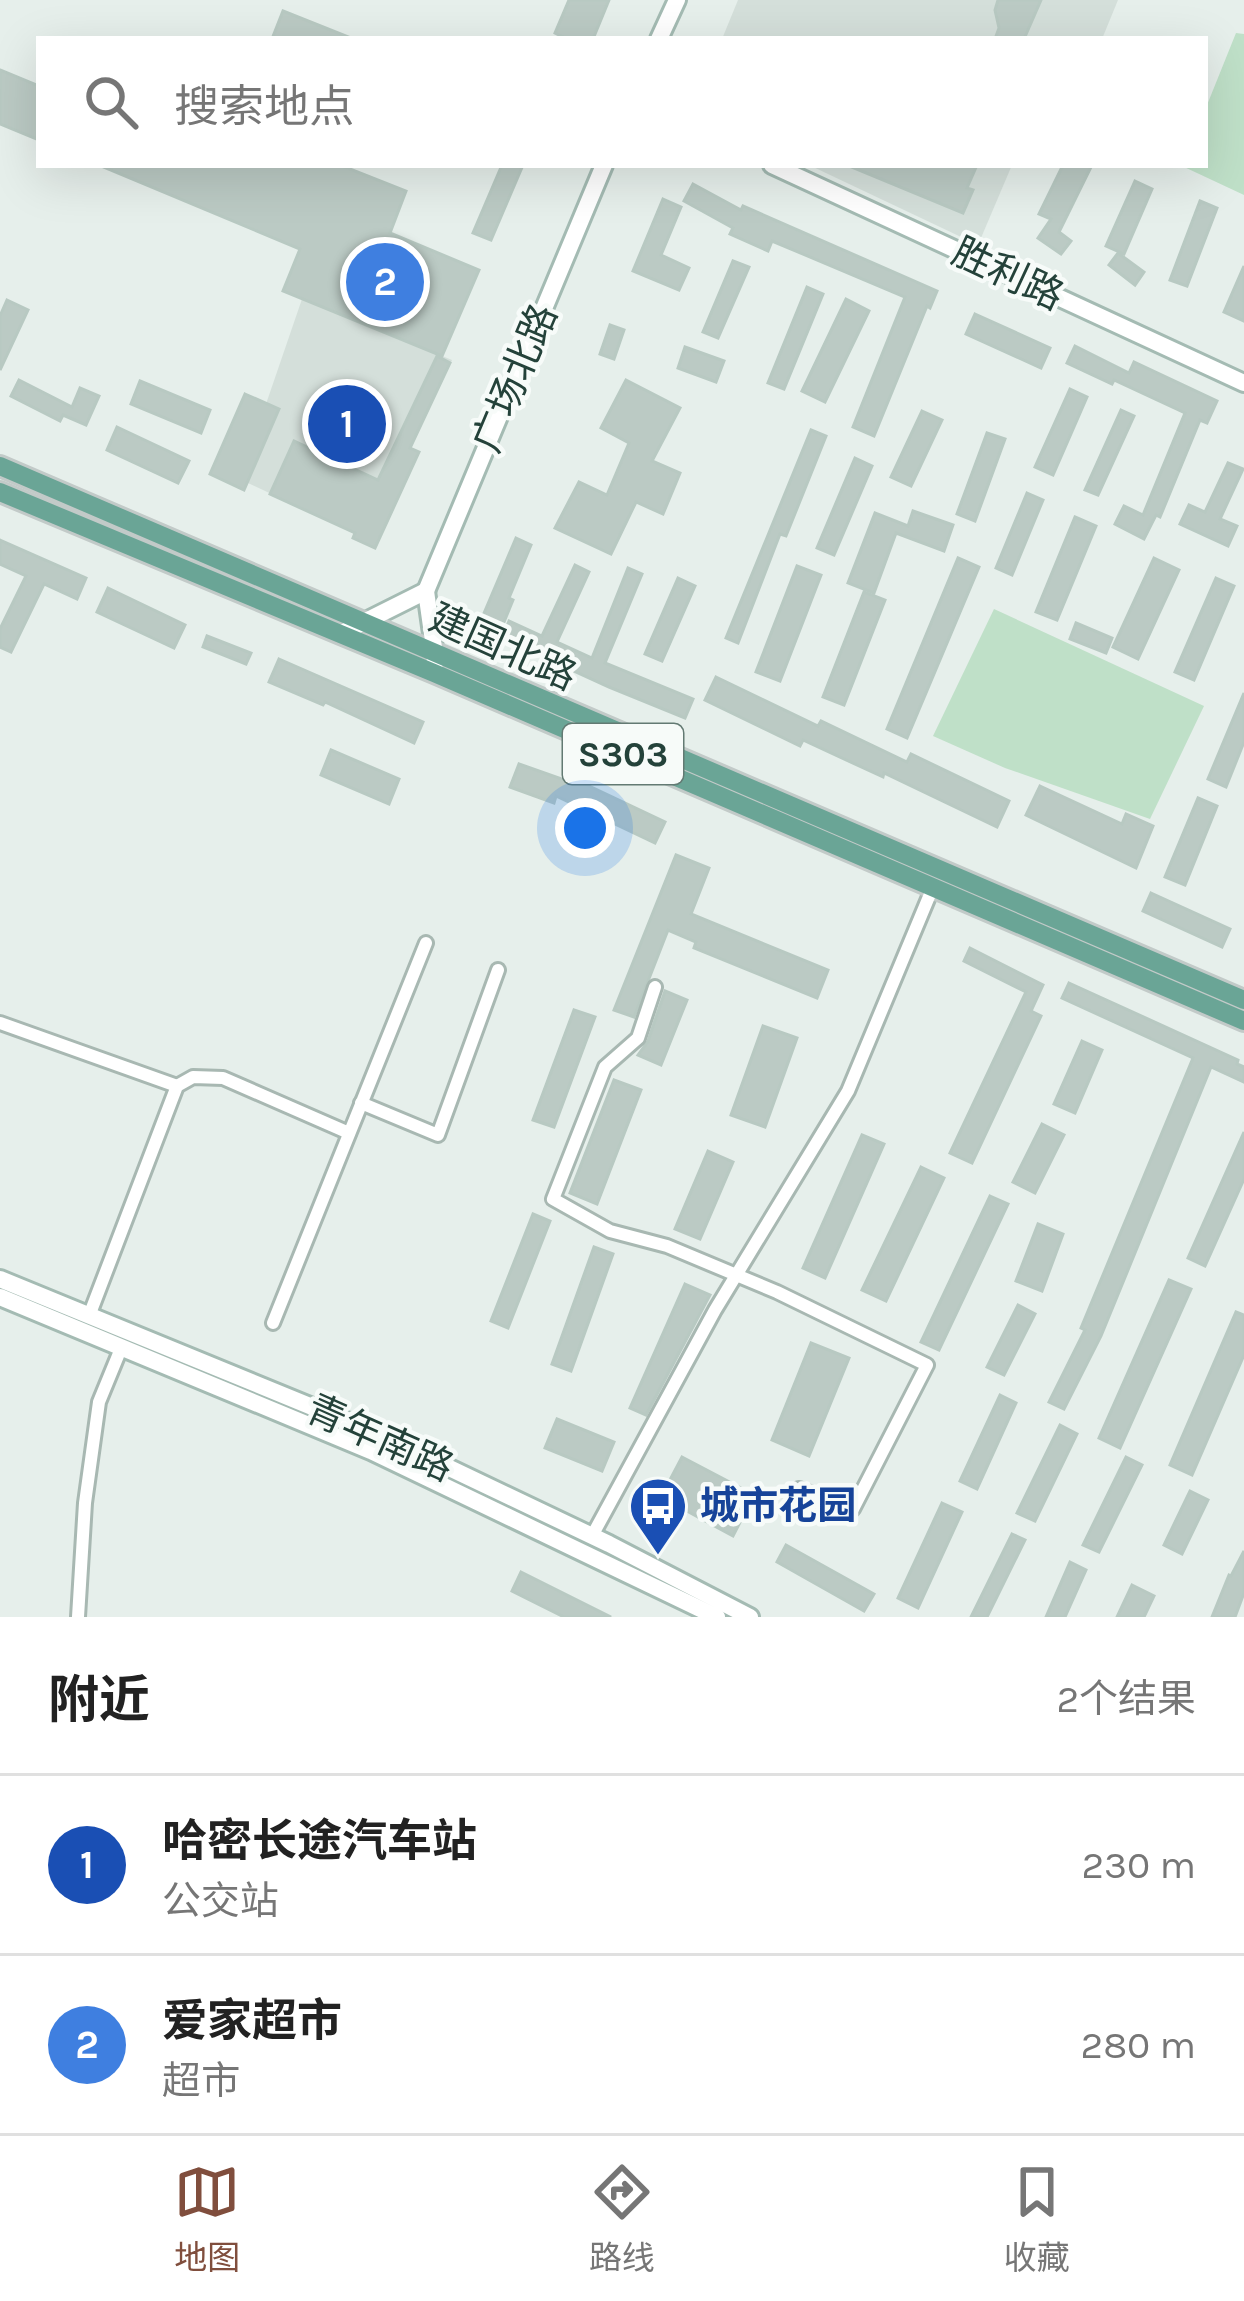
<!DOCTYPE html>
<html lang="zh">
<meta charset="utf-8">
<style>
body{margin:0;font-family:Karla,"Noto Sans SC",sans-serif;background:#f6f6f6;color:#222}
.you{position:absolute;left:585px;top:828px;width:42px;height:42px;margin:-30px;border:9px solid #fff;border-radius:50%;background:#1a73e8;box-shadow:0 0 0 18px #1a73e833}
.badge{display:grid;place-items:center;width:78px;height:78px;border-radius:50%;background:#804e3d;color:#fff;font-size:39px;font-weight:700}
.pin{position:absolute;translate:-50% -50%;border:6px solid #fff;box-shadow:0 3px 12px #0006}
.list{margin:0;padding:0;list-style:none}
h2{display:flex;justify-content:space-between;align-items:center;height:156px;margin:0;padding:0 48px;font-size:51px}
h2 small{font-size:39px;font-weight:400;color:#767676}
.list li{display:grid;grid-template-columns:78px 1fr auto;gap:36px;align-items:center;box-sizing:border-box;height:180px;padding:0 48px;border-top:3px solid #e0e0e0}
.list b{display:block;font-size:45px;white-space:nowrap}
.list p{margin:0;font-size:39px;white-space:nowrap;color:#767676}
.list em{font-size:39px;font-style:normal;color:#767676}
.icon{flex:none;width:66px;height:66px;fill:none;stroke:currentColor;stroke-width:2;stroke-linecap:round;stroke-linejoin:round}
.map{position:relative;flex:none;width:1244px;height:1617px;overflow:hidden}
.search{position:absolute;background:#fff;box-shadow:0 12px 48px #0002;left:36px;right:36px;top:36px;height:132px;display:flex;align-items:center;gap:30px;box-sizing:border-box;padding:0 42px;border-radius:0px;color:#767676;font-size:45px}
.sheet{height:516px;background:#fff}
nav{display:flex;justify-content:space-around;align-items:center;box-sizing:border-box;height:168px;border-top:3px solid #e0e0e0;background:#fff;font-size:33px;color:#767676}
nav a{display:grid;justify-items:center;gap:6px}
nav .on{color:#804e3d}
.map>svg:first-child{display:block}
</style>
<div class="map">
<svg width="1244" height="1617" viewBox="0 0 1244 1617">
<rect width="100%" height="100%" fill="#e6efeb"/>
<g fill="#d4dfda">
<polygon points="738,0 1118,0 1102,39 722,39"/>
<polygon points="809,165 1012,165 978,245"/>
<polygon points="302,299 452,360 411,447 419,452 375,548 353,538 354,533 248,483 279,410 266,404"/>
</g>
<g fill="#bfe0c8">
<polygon points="1236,33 1244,34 1244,195 1182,166 1205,165 1205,110"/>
<polygon points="994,609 1204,706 1150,819 1005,768 933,736"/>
</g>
<g fill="#bbcac4" stroke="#b8c9c2" stroke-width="3">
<polygon points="569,0 609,0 593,39 567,39 555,33"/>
<polygon points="998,0 1041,0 1024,39 995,39 999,28 995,10"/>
<polygon points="283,11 351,38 351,39 272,39"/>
<polygon points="0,70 39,86 39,140 0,124"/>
<polygon points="99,165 340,165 406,191 390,233 479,270 442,356 283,291 300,249"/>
<polygon points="502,165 523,165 491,240 473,233"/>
<polygon points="847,165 977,165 967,188 973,190 963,213"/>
<polygon points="1063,165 1092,165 1059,232 1071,241 1061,254 1038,238 1051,219 1039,214"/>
<polygon points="1135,181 1152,189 1124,254 1106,246"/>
<polygon points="693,184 741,210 743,206 937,291 930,308 927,306 874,436 853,427 905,297 772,241 768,251 730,234 733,228 684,201"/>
<polygon points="663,199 681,207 661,255 689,268 679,290 633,271"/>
<polygon points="1200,201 1217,208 1187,286 1170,280"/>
<polygon points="1118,253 1144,272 1135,285 1109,265"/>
<polygon points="733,261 749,267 718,338 703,332"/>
<polygon points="1244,266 1244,321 1224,312"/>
<polygon points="807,287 823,294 784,389 768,383"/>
<polygon points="846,299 869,311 825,402 802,391"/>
<polygon points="7,300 28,310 0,370 0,316"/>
<polygon points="975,314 1050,348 1041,368 966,334"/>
<polygon points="610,325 624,330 614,359 600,354"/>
<polygon points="1075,346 1129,373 1134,362 1217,401 1207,423 1200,420 1160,517 1156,515 1144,539 1115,524 1124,506 1143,515 1185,413 1114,380 1112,384 1067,363"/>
<polygon points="685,347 724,361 716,382 678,368"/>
<polygon points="437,356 450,363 410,448 419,452 375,548 353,538 355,533 270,494 294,441 378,480"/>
<polygon points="19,380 72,407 80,388 99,396 86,425 63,415 60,421 11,396"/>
<polygon points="626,380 680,408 652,461 680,473 663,514 636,502 611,554 555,528 579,482 607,495 629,443 601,428"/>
<polygon points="140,381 210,410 201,433 131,404"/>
<polygon points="1070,389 1087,397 1053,475 1035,467"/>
<polygon points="245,394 279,409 244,490 210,474"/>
<polygon points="1121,410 1134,416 1098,495 1085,490"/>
<polygon points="922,411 942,420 911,486 891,477"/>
<polygon points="117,427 189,461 178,483 107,450"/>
<polygon points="811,430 826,436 786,536 780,534 738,643 726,638"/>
<polygon points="987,433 1005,439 975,521 957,514"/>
<polygon points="855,458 872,466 834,555 817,548"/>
<polygon points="1228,463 1243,469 1220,519 1237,526 1228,546 1180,524 1189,505 1205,512"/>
<polygon points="1027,493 1043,500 1012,575 996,568"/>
<polygon points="913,511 953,525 944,551 896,533 874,593 848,583 875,513 908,526"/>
<polygon points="1075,517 1096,526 1057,620 1036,612"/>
<polygon points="516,538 531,545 509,598 513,600 502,627 482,618"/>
<polygon points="0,540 86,578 77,599 44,584 11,652 0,647 0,629 26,576 0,564"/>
<polygon points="958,558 979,567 907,738 887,729"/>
<polygon points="1154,558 1179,570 1138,659 1113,647"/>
<polygon points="575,565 589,572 557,642 592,658 628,568 642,574 605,663 693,699 685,718 609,687 502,638 509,621 542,636"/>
<polygon points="797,566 821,575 780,681 756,672"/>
<polygon points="678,578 695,586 662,661 645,654"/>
<polygon points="1216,578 1234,586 1194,680 1175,672"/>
<polygon points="108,588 185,625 174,648 97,612"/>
<polygon points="864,592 885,600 844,705 823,697"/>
<polygon points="1076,623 1112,638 1106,653 1070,639"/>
<polygon points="207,636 251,653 246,664 203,647"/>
<polygon points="279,659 423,722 414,743 325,702 323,705 269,682"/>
<polygon points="716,677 818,726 821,721 907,762 911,754 1009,801 997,827 884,773 883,777 803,740 800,746 705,700"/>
<polygon points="1244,693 1244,742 1226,787 1208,779"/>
<polygon points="331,750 399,779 389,804 321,775"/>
<polygon points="519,764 570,782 572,778 665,822 655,843 556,796 554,803 510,787"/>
<polygon points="1040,786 1122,824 1126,814 1153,826 1136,868 1026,815"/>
<polygon points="1198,798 1217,806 1185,885 1165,877"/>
<polygon points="676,855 709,868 691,914 828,970 817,998 694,948 696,942 668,930 634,1017 614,1010"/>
<polygon points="1151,893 1230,929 1222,947 1143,911"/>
<polygon points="970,948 1043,985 1031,1011 1041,1016 972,1163 950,1153 1026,992 964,961"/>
<polygon points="1069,983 1238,1060 1237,1064 1244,1067 1244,1082 1211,1067 1101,1336 1064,1409 1049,1402 1085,1330 1081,1328 1193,1058 1062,998"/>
<polygon points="665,991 687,1000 661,1065 638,1055 648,1041"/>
<polygon points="574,1010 595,1017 554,1127 533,1120"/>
<polygon points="763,1026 797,1038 765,1127 731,1115"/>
<polygon points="1082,1041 1102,1050 1075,1113 1054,1104"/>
<polygon points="614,1080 641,1090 597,1204 570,1193"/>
<polygon points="1042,1124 1064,1135 1035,1193 1013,1182"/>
<polygon points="1244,1132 1244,1179 1205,1266 1188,1258"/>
<polygon points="862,1135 884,1144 825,1278 803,1268"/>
<polygon points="708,1151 733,1162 700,1239 675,1229"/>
<polygon points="921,1167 944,1178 886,1301 862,1290"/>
<polygon points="990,1196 1008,1204 939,1350 921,1342"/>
<polygon points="533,1214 550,1221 508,1328 491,1321"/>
<polygon points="1038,1224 1063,1234 1042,1291 1016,1281"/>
<polygon points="594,1247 613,1254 571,1371 552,1364"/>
<polygon points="1169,1280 1191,1289 1120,1448 1099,1438"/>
<polygon points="685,1284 710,1295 646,1415 630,1408"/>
<polygon points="1018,1305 1035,1314 1004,1375 987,1367"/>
<polygon points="1236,1312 1244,1315 1244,1355 1192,1475 1170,1465"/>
<polygon points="811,1343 849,1358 809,1456 772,1440"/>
<polygon points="1000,1395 1016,1403 977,1489 960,1481"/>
<polygon points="557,1419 614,1442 602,1471 545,1448"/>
<polygon points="1060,1425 1077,1434 1035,1521 1017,1513"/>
<polygon points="682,1457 754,1495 733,1536 661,1497"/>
<polygon points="1126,1457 1142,1465 1099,1552 1083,1545"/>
<polygon points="1190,1491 1208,1500 1182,1554 1164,1545"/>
<polygon points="942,1503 962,1512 918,1608 898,1598"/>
<polygon points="1012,1534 1025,1540 987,1617 971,1617"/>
<polygon points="786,1545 874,1594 864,1611 777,1562"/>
<polygon points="1244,1551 1244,1593 1235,1617 1212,1617 1229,1575 1231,1576"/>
<polygon points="1070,1562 1086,1570 1065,1617 1046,1617"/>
<polygon points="521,1572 611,1617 564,1617 512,1591"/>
<polygon points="1132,1585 1154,1596 1144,1617 1117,1617"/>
</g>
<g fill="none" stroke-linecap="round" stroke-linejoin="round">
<g stroke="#a8b8b2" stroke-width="18">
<g id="street">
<polyline points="655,987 638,1038 605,1067 553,1199 610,1231 667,1246 777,1292 927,1365 853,1509 799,1489"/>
<polyline points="0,1023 177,1086"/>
<polyline points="361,1103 438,1135 498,970"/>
<polyline points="89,1316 177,1086 193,1077 223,1078 349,1133"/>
<polyline points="273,1323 426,943"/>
<polyline points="592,1536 715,1310 848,1091 933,887"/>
<polyline points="78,1617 85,1503 99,1402 122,1346"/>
</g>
</g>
<g stroke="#a4bbb3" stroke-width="22">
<g id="secondary">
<polyline points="659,39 677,0"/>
<polyline points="772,165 1244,383"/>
<polyline points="426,591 604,165"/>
<polyline points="426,591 435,655 434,673"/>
<polyline points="340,634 426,591"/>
<polyline points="0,1279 378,1434 609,1544 750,1617"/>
<polyline points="0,1297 371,1451 717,1617"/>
</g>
</g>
<g stroke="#c2cac8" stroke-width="24">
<g id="primary">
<polyline points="0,466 1244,1000"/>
<polyline points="0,492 434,673 1244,1021"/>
</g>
</g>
<use href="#street" stroke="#fff" stroke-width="12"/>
<use href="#secondary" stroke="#fff" stroke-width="16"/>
<use href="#primary" stroke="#6aa596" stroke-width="18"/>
</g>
<defs>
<g id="bus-pin" transform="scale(3)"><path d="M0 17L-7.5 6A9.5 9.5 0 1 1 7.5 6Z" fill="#1a4fb4" stroke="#f7fbf9"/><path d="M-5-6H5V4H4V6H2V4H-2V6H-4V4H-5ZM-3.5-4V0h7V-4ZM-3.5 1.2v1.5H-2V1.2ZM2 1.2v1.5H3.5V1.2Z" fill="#fff"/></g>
</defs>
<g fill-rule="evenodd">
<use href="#bus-pin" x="658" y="1506"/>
</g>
<g text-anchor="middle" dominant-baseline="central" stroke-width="9" stroke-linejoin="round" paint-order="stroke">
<rect fill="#f7fbf9" stroke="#637a73" stroke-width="3" x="563" y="724" width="120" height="60" rx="9"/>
<g font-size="36" font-weight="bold" fill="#24423a">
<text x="623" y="754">S303</text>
</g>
<g font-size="39" fill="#24423a" stroke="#f7fbf9">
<text transform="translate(1008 274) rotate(25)">胜利路</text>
<text transform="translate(515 378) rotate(-67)">广场北路</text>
<text transform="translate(503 647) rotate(24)">建国北路</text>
<text transform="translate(380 1438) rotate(24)">青年南路</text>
</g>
<g font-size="39" font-weight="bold" fill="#164399" stroke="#f7fbf9" text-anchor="start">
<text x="700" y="1506">城市花园</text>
</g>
</g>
</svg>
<div class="you"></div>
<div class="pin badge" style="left:347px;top:424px;background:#1a4fb4">1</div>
<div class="pin badge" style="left:385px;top:282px;background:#3f7fe0">2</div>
<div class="search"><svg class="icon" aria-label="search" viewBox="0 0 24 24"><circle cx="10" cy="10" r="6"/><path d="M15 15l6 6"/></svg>搜索地点</div>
</div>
<section class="sheet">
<h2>附近<small>2个结果</small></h2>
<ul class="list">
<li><span class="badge" style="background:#1a4fb4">1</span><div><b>哈密长途汽车站</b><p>公交站</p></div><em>230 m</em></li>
<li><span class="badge" style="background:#3f7fe0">2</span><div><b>爱家超市</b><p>超市</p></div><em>280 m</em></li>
</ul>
</section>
<nav>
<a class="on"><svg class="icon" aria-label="map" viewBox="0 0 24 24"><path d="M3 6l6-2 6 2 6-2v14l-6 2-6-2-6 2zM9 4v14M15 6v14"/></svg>地图</a>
<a><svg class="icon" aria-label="directions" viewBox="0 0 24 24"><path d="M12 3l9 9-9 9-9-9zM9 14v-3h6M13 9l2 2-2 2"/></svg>路线</a>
<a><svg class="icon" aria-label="saved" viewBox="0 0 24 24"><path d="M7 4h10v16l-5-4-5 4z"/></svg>收藏</a>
</nav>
